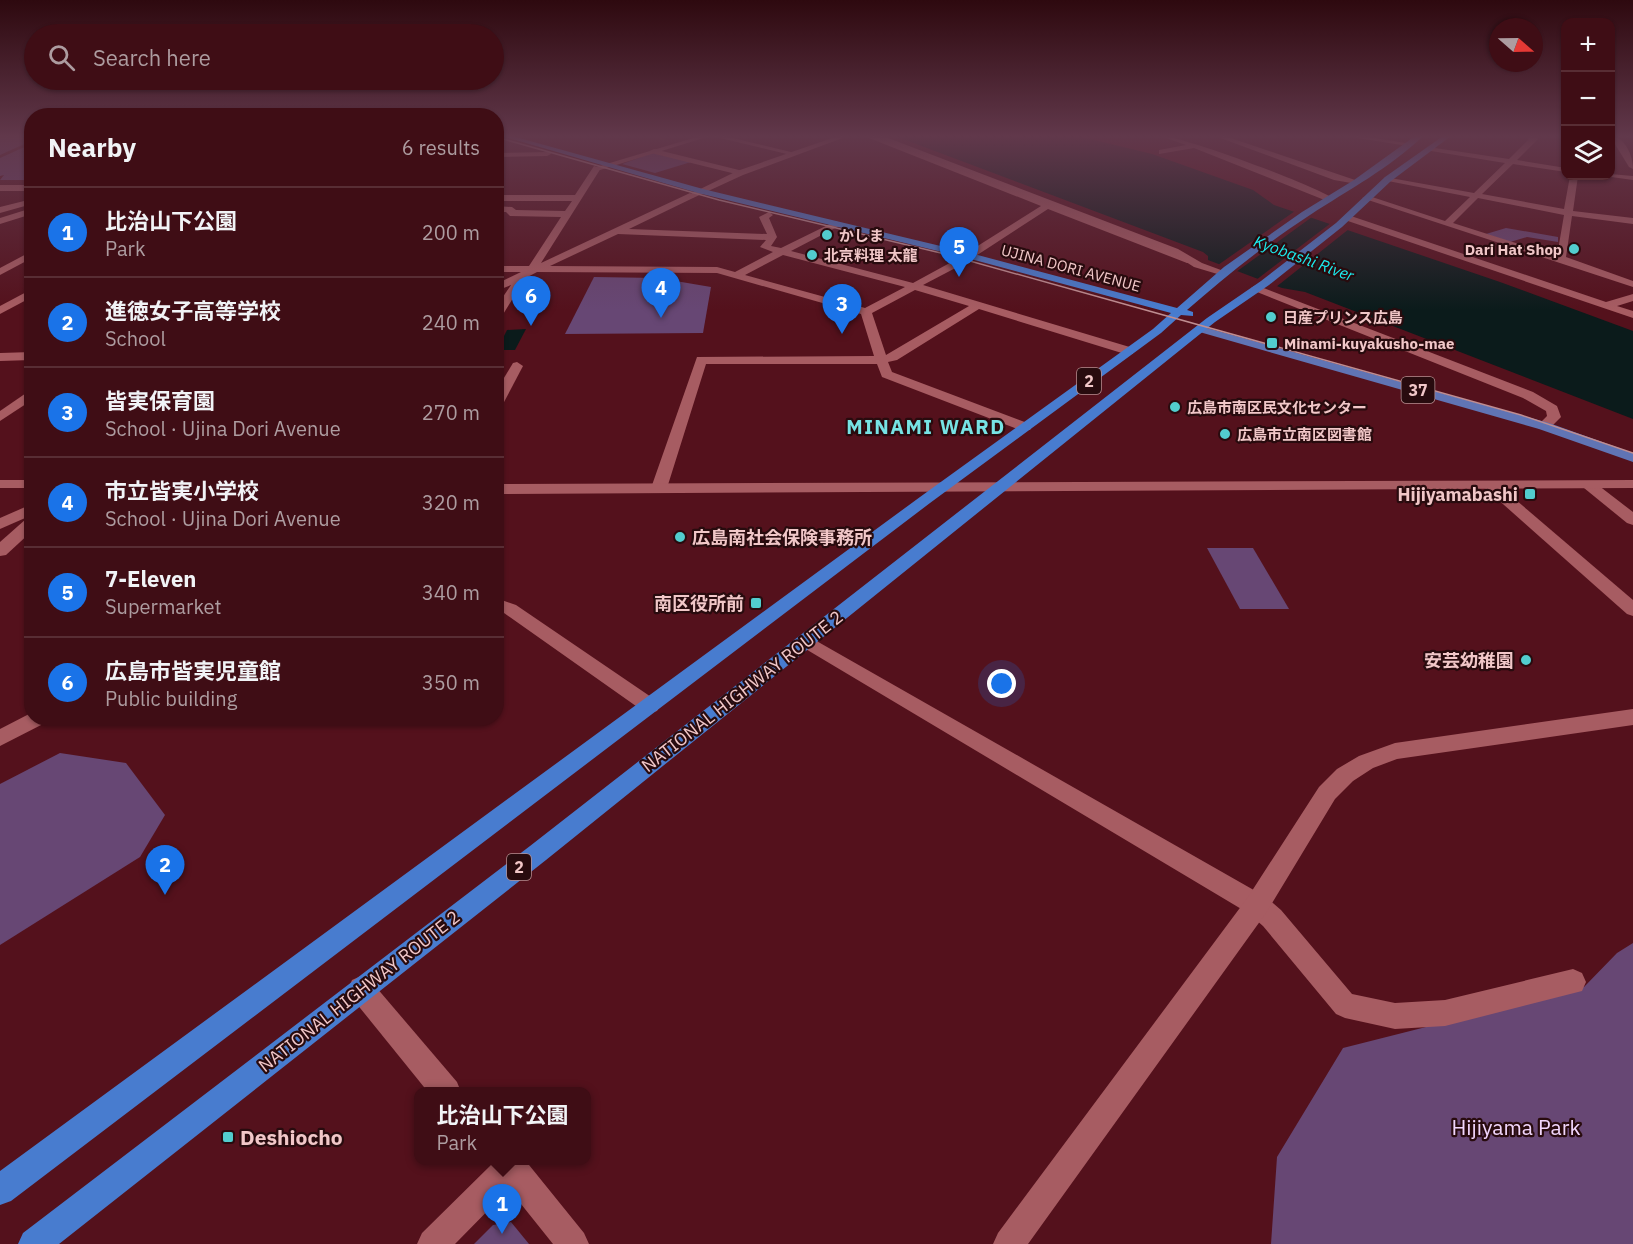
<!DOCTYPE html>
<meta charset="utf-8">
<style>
body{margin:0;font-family:"IBM Plex Sans","Noto Sans JP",sans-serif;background:#4a1b22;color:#f1f3f6}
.controls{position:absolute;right:18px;top:18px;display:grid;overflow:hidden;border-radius:12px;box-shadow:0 2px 4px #0004}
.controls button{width:54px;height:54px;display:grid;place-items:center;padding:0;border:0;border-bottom:2px solid #582d34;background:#3f0d15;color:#f1f3f6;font:30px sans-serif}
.compass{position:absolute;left:1489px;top:18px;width:54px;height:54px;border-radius:50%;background:#3f0d15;box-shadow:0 2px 4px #0004;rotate:110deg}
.you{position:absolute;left:1002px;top:684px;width:21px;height:21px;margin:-15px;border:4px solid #fff;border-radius:50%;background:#1a73e8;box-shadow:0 0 0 9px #1a73e833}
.badge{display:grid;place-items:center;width:39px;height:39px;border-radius:50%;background:#1a73e8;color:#fff;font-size:20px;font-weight:700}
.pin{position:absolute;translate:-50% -50px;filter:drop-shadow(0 2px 3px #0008)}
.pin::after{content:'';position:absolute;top:32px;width:21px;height:18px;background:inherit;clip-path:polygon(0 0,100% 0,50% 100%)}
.popup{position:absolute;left:414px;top:1087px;width:177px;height:78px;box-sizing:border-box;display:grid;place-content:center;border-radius:12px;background:#3f0d15;filter:drop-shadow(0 2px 4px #0005);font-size:20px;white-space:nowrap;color:#ad9ca0}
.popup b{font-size:22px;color:#f1f3f6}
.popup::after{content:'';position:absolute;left:50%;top:100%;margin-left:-12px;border:12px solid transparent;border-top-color:#3f0d15}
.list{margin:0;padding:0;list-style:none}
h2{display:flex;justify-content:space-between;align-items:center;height:78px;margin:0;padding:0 24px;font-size:26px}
h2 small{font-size:20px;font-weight:400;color:#ad9ca0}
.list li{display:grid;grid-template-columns:39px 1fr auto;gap:18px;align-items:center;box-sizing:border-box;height:90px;padding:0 24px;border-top:2px solid #582d34}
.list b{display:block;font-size:22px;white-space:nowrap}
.list p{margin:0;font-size:20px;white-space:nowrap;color:#ad9ca0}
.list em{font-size:20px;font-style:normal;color:#ad9ca0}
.icon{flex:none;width:33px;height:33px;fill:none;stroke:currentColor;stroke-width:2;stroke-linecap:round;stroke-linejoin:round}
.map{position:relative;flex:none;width:1633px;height:1244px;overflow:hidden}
.search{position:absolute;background:#3f0d15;box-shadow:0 2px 4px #0004;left:24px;top:24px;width:480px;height:66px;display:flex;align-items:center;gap:15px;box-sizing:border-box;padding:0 21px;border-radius:33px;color:#ad9ca0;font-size:22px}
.panel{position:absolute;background:#3f0d15;box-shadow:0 2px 4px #0004;left:24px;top:108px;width:480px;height:618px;border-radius:24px}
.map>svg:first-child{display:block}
</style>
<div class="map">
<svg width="1633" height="1244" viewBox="0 0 1633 1244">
<rect width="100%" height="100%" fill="#54111c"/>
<g fill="#674774">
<polygon points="0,136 31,136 31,141 0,155"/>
<polygon points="31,144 31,180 0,180 4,175 0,176 0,158"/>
<polygon points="652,153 691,162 655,173 622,164"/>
<polygon points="1506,228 1558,237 1558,242 1527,237 1510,242 1486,234"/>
<polygon points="594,277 658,278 711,287 703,333 565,334"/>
<polygon points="1207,548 1253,548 1289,609 1240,609"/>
<polygon points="60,753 126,763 165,815 140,857 0,945 0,784"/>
<polygon points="1633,943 1633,1244 1271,1244 1277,1157 1343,1048 1584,987 1617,953"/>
<polygon points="511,1222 529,1244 474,1244 493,1225"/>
</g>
<g fill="#0b1b1b">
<polygon points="895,136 1078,136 1152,154 1253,190 1274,205 1500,282 1633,331 1633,419 1305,292 1282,288 1208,260 1208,256 1203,252"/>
<polygon points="526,329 515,350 497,350 507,330"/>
</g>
<g fill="#54111c">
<polygon points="1295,211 1312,217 1236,272 1218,265"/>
<polygon points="1331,223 1349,229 1276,287 1256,280"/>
</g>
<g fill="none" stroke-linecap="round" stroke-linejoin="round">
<g fill="#a75c62" fill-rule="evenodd">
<polygon points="712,136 724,136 795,153 791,155"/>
<path d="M 864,136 L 874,136 L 1196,261 L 1187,263 L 1048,209 L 965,263 L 923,285 L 1133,348 L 1133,354 L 1125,354 L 979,309 L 897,360 L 888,362 L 892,372 L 1030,424 L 1032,427 L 1030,430 L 1020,430 L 882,377 L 877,364 L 706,364 L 667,488 L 664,491 L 654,491 L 651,488 L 697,357 L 874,356 L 861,314 L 717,273 L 537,272 L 522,280 L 523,282 L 502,316 L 496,319 L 496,307 L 511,285 L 496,291 L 496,284 L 521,272 L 496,272 L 496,266 L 529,266 L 561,217 L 510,216 L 506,212 L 496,212 L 496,206 L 512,207 L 516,210 L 565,211 L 572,201 L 496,201 L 496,195 L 575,195 L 594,166 L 601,168 L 541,263 L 690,193 L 694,196 L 693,198 L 629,229 L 767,234 L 759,217 L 769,212 L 773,215 L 769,218 L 777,237 L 771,246 L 781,248 L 836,221 L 841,224 L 839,226 L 791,251 L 913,283 L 957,259 L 1041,206 ZM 618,234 L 766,240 L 760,247 L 773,252 L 735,272 L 717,267 L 550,266 ZM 783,255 L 905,287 L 865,308 L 745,275 ZM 915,290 L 969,306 L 886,355 L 872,313 Z"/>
<path d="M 1160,136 C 1178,134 1319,187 1334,199 L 1327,201 L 1194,148 L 1159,154 L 1159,150 L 1186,145 Z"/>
<polygon points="1215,136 1225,136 1361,182 1357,184 1334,180"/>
<polygon points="1345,136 1362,136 1412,144 1408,146"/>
<path d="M 1526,136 L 1533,136 L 1538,139 L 1517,160 L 1566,168 L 1566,172 L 1513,164 L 1482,194 L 1564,209 L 1570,176 L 1578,176 L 1573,211 L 1633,218 L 1633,224 L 1572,216 L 1566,257 L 1633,281 L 1633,287 L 1362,198 L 1369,196 L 1445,221 L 1470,197 L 1388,181 L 1384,179 L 1385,177 L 1474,193 L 1505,163 L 1431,151 L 1428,151 L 1428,147 L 1509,159 L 1529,139 ZM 1478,198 L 1564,215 L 1557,256 L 1453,223 Z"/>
<path d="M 1610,136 C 1625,136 1633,156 1633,169 L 1629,167 Z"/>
<polygon points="654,149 743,171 744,173 740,175 651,153 650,151"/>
<polygon points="550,152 551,154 547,156 496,157 496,153"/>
<polygon points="1610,174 1633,176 1633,180 1604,176"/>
<rect x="0" y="185" width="32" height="6"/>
<polygon points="32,208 32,214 0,224 0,218"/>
<polygon points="1345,216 1351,216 1606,302 1633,294 1633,301 1617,306 1633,311 1633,318 1345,220"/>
<polygon points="32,251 32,258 0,275 0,268"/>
<polygon points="1256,285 1533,392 1557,406 1561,417 1549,429 1539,429 1537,426 1547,416 1546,411 1523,398 1252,290 1251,288"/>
<polygon points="32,289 32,297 0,314 0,306"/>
<polygon points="32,352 32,360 0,361 0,353"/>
<polygon points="517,362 523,366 503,404 496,408 496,391 513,363"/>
<polygon points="32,389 32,400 0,421 0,411"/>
<rect x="0" y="480" width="32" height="8"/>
<polygon points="1589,481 1594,482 1633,512 1633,525 1627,523 1584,488 1582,485"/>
<polygon points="1491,482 1496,483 1633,600 1633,616 1627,614 1486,489 1484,486 1486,483"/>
<polygon points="32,504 32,515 0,529 0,518"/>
<polygon points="32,517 32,531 6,555 0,556 0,542 26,519"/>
<polygon points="496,598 516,605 657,701 660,706 657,711 650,713 643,711 504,613 496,611"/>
<polygon points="806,635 1266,897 1281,910 1352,994 1395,1003 1445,1000 1573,969 1582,973 1586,982 1582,991 1445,1026 1395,1029 1345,1018 1336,1014 1263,926 1248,913 799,645 797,641 799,637"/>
<polygon points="31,713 32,718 48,718 45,723 0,746 0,729"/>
</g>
<g fill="#a75c62" fill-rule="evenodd">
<polygon points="700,136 710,136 600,170 593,168"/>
<polygon points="838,136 848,136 743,175 693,198 686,196 737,171"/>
<polygon points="873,136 883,136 1178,249 1202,263 1229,273 1224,276 1194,267 1172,253"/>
<rect x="1610" y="136" width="23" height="2"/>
<polygon points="32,199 32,204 0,213 0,207"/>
<polygon points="1633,480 1633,488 496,494 496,484"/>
<polygon points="1633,709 1633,725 1397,759 1373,768 1353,781 1335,799 1266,913 1028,1244 993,1244 998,1233 1248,897 1319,787 1337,769 1359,756 1395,743"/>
<polygon points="361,976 370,980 457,1082 461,1092 428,1092 352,998 348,989 352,980"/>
<polygon points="490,1160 525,1160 584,1233 589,1244 553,1244 509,1189 455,1244 417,1244 422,1233 492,1164"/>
</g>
<polygon fill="#6074b4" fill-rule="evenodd" points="1200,326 1549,423 1633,453 1633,462 1539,429 1196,331 1194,329"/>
<g fill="#487ccf" fill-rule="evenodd">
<path d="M 502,136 L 512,136 L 703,189 L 974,254 L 1177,308 L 1224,267 L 1302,212 L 1354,180 L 1415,136 L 1423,136 C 1390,168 1348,190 1310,215 C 1267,243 1226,276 1187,310 L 1193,312 L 1193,316 L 1181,315 L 1161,333 L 930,503 L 11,1201 L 0,1205 L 0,1171 L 920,497 L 1153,329 L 1171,313 L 967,258 L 698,193 Z"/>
<polygon points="1443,136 1451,136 1391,181 1342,227 1269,285 1215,322 546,860 59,1244 18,1244 23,1233 530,846 1207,318 1261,281 1336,223 1385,177"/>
</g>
<polyline stroke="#bf8d91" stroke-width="1.5" points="496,137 719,200 945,254 1521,415 1633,453"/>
</g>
<polygon fill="#6b3222" points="647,136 677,136 663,140"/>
<polygon fill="#57291c" points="663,136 677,136 663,140"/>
<linearGradient id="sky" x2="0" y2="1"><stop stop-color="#2e090f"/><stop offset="0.44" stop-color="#61384b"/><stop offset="1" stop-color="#61384b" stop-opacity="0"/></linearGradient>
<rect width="1633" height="310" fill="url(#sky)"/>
<g fill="#52cdce" stroke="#280b0e" stroke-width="2">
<circle cx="827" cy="235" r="6"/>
<circle cx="1574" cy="249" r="6"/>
<circle cx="812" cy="255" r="6"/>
<circle cx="1271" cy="317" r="6"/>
<rect x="1266" y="337" width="12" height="12" rx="3"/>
<circle cx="1175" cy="407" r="6"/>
<circle cx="1225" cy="434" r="6"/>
<rect x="1524" y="488" width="12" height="12" rx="3"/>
<circle cx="680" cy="537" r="6"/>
<rect x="750" y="597" width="12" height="12" rx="3"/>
<circle cx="1526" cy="660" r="6"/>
<rect x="222" y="1131" width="12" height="12" rx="3"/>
</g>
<g text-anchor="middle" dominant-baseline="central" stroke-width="4.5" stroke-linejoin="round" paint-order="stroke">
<g font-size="15" font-weight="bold" fill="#f1c7c8" stroke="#280b0e" text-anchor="start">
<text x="839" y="235">かしま</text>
<text x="1562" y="249" text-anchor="end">Dari Hat Shop</text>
<text x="824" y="255">北京料理 太龍</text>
<text x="1283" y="317">日産プリンス広島</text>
<text x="1284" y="343">Minami-kuyakusho-mae</text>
<text x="1187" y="407">広島市南区民文化センター</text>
<text x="1237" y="434">広島市立南区図書館</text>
</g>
<g font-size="15" fill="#f1c7c8" stroke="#280b0e">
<text transform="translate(1071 268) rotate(15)">UJINA DORI AVENUE</text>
</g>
<g font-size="16" font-style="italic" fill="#1cecee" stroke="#280b0e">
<text transform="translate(1304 258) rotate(20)">Kyobashi River</text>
</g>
<g fill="#280b0e" stroke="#b58f90" stroke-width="1.5">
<rect x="1077" y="368" width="24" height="26" rx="4.5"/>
<rect x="1401.5" y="377" width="33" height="26" rx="4.5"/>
<rect x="507" y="854" width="24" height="26" rx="4.5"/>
</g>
<g font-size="16" font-weight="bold" fill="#f1c7c8">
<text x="1089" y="381">2</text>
<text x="1418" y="390">37</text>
<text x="519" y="867">2</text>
</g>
<g font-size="18" font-weight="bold" fill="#f1c7c8" stroke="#280b0e" text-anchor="end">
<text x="1518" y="494">Hijiyamabashi</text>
<text x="692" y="537" text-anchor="start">広島南社会保険事務所</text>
<text x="744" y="603">南区役所前</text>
<text x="1514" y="660">安芸幼稚園</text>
</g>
<g font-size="18" fill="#f1c7c8" stroke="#280b0e">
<text transform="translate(742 691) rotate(-38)">NATIONAL HIGHWAY ROUTE 2</text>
<text transform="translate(359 991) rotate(-38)">NATIONAL HIGHWAY ROUTE 2</text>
</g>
<g font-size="20" font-weight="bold" letter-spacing="1.5" fill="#77e3e4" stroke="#280b0e">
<text x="926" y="426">MINAMI WARD</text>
</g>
<g font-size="21" fill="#f1d6fc" stroke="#280b0e">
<text x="1516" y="1127">Hijiyama Park</text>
</g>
<g font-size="21" font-weight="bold" fill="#f1c7c8" stroke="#280b0e" text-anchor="start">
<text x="240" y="1137">Deshiocho</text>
</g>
</g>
</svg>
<div class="controls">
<button>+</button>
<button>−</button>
<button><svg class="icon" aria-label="layers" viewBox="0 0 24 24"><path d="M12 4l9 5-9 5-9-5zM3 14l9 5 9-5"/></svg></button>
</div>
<svg class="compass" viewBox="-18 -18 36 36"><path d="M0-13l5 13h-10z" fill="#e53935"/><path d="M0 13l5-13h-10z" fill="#ad9ca0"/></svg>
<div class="you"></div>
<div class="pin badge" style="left:502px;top:1234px">1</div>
<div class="popup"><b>比治山下公園</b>Park</div>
<div class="pin badge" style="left:165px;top:895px">2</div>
<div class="pin badge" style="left:842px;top:334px">3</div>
<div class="pin badge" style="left:661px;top:318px">4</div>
<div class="pin badge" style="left:959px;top:277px">5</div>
<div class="pin badge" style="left:531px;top:326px">6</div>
<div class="search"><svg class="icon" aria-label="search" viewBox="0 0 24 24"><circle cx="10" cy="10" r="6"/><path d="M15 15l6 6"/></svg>Search here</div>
<section class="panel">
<h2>Nearby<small>6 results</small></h2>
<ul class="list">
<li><span class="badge">1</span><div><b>比治山下公園</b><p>Park</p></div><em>200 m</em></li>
<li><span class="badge">2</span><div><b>進徳女子高等学校</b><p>School</p></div><em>240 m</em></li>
<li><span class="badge">3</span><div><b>皆実保育園</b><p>School · Ujina Dori Avenue</p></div><em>270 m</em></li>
<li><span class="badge">4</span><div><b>市立皆実小学校</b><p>School · Ujina Dori Avenue</p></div><em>320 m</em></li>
<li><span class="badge">5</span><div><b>7-Eleven</b><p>Supermarket</p></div><em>340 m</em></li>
<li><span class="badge">6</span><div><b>広島市皆実児童館</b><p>Public building</p></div><em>350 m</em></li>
</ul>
</section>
</div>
